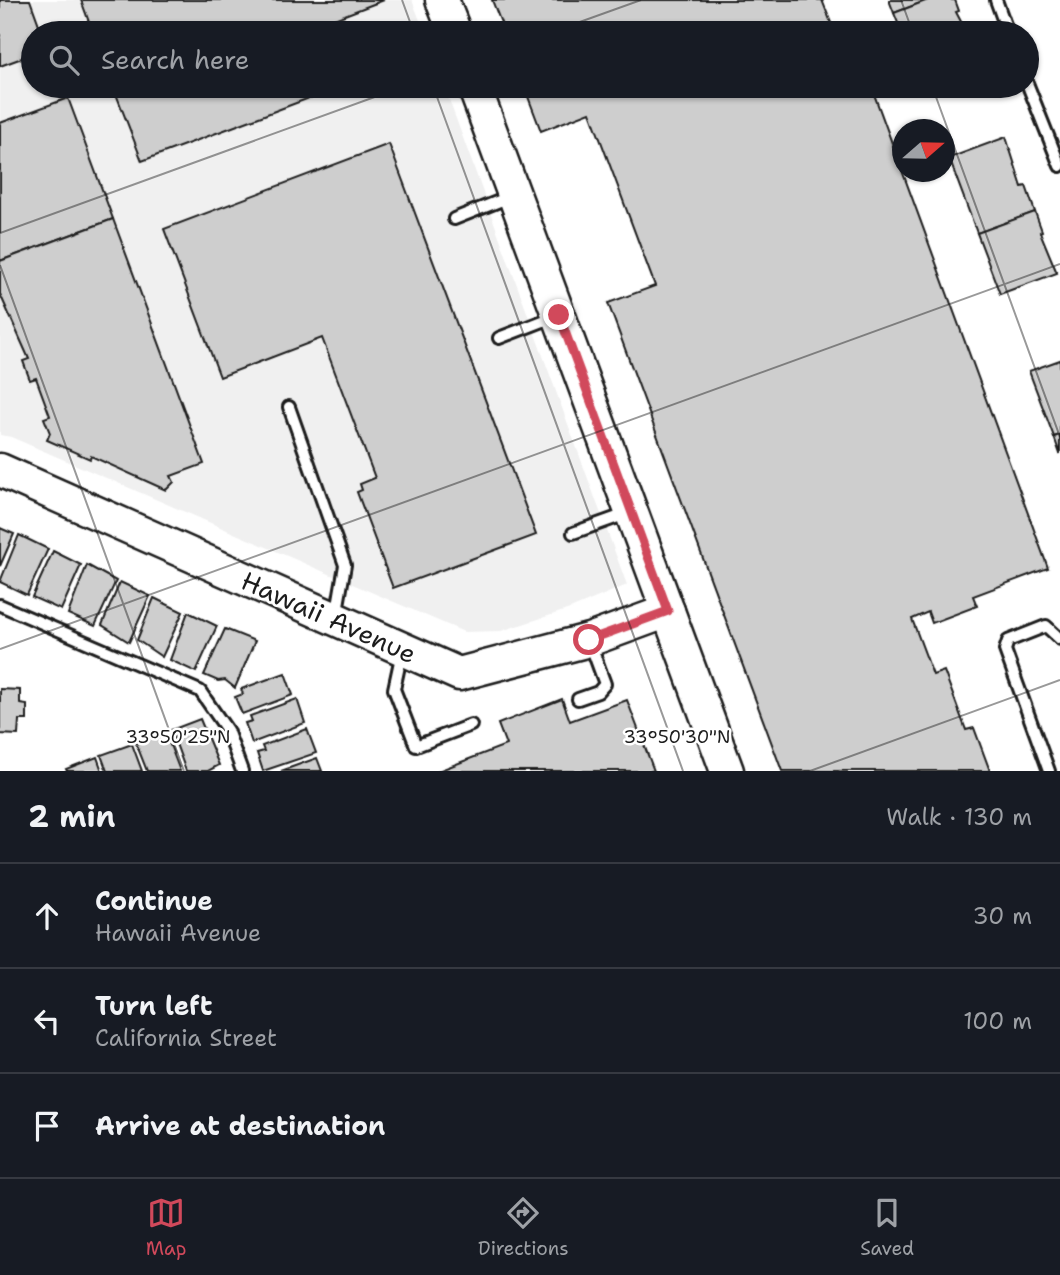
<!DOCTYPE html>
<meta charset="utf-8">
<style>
body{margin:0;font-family:"Shantell Sans",sans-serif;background:#242831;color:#f1f3f6}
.compass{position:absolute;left:892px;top:119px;width:63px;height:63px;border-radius:50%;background:#171b24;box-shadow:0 2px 5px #0004;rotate:70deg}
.stop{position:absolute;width:21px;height:21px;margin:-16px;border:5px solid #d1495b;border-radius:50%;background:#fff}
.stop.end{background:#d1495b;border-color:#fff;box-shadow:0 2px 7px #0008}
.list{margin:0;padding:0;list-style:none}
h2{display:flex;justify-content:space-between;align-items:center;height:91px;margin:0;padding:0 28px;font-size:30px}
h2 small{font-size:23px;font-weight:400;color:#9ea1a6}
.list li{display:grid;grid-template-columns:46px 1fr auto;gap:21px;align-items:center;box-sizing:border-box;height:105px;padding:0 28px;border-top:2px solid #363941}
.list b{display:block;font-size:26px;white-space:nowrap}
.list p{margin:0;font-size:23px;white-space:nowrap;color:#9ea1a6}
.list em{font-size:23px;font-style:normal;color:#9ea1a6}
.icon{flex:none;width:38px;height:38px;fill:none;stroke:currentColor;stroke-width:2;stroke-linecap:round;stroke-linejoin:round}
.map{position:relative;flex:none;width:1060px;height:771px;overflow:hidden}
.search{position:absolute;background:#171b24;box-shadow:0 2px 5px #0004;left:21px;right:21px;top:21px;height:77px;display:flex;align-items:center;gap:18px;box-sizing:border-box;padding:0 24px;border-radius:38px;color:#9ea1a6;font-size:26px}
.sheet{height:406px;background:#171b24}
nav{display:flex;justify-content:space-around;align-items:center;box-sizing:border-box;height:98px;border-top:2px solid #363941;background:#171b24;font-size:19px;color:#9ea1a6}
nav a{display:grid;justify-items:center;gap:4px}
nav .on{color:#d1495b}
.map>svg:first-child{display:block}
</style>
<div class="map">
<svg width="1060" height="771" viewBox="0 0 1060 771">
<rect width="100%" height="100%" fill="#fff"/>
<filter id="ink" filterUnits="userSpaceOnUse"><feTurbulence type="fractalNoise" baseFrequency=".0143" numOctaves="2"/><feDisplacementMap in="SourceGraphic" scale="14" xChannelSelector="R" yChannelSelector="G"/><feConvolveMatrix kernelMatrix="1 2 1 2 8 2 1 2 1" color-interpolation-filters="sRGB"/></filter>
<g filter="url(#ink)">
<polygon fill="#f0f0f0" points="0,0 412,0 425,33 33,33 33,86 444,86 627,585 570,609 501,631 464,632 11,437 0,435"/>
<g fill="#cecece" stroke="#1c1c1c" stroke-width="2">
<polygon points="0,0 30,0 42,33 33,33 33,54 0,66"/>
<polygon points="81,0 384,0 313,27 315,33 93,33"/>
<polygon points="492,0 822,0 835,33 505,33"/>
<polygon points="889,0 928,0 894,13"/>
<polygon points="928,0 955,0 959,11 956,12 967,33 902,33 894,13"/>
<polygon points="113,86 335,86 336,88 142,161"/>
<polygon points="524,86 871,86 1048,568 973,596 977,606 932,623 928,612 912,619 933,675 944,671 966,730 974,728 990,771 782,771 608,303 655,286 590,112 541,131"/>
<polygon points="68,98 113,219 0,261 0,123"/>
<polygon points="1006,137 1022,187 1026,186 1035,212 977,233 949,158"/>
<polygon points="389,144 536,535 393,588 357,492 362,490 360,484 375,478 322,338 220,377 164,229"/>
<polygon points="1035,212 1042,231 1040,232 1057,273 1000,294 977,233"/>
<polygon points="113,219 204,464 171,476 174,482 166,490 91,456 90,459 47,440 50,433 44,418 50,416 36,378 30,380 23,361 29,359 0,294 0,261"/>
<polygon points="1060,360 1060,435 1054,437 1029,371"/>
<polygon points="1060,435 1060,454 1054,437"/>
<polygon points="0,528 14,534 0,566"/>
<polygon points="19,535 48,549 27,595 0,582"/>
<polygon points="53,551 81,565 61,610 32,597"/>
<polygon points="87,565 116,581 95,626 68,614"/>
<polygon points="120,582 150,596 129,642 102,625"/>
<polygon points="154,598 183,612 162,657 137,640"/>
<polygon points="188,612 217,626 196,672 170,660"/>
<polygon points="225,629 255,641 235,688 225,680 218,681 204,675"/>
<polygon points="285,673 293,695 242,714 235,697 243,694 241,689"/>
<polygon points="0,689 20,690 20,704 27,705 27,720 19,720 18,735 0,734"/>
<polygon points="297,699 305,723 252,743 245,723 252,721 250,716"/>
<polygon points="562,699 570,721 627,700 654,771 438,771 506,745 498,724"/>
<polygon points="200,719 219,765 208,771 186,771 171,730"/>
<polygon points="307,729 316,753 263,771 257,753 264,751 262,746"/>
<polygon points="165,732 180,771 147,771 136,743"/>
<polygon points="132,744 142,771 107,771 101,755"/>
<polygon points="97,757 102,771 67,771 66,769"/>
<polygon points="317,758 322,771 281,771"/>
</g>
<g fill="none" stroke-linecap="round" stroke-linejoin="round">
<g stroke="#1c1c1c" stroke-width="16">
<g id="lane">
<polyline points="996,0 1008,33"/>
<polyline points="1027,83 1060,166"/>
<polyline points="454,219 512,196"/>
<polyline points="499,338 556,316"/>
<polyline points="289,407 345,565 336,617"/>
<polyline points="573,533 629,513"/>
<polyline points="0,605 200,691 227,730 242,771"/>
<polyline points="402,652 394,689 416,746 471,725"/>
<polyline points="578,699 598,692 605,684 590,643"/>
<polyline points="1049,771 1005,650 1008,641 1046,626 1060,639"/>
</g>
</g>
<g stroke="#1c1c1c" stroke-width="37">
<g id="secondary">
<polyline points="442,0 455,33"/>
<polyline points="474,86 727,771"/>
<polyline points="0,470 459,674 589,640 668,611"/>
</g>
</g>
<use href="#lane" stroke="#fff" stroke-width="10"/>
<use href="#secondary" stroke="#fff" stroke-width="32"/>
</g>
</g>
<g fill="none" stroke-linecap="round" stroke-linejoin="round" filter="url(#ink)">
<polyline stroke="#d1495b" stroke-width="9" points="559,315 668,611 589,640"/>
</g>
<path fill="none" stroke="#1c1c1c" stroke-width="2" stroke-opacity="0.45" d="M 402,0 L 414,33M 901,0 L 913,33M 549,33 L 641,0M 433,86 L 683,771M 932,86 L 1060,437M 0,233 L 405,86M 0,265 L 184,771M 0,649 L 1060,264M 810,771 L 1060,680"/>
<g text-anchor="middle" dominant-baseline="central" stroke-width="5" stroke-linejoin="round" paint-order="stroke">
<g font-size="26" fill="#1c1c1c" stroke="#fff">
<text transform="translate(329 617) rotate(24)">Hawaii Avenue</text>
</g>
</g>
<g font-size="18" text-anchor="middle" fill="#1c1c1c" stroke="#fff" stroke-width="5" stroke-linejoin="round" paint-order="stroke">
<text x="178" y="743">33°50'25"N</text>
<text x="677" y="743">33°50'30"N</text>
</g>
</svg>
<svg class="compass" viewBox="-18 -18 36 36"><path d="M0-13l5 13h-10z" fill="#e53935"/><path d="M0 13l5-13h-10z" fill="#9ea1a6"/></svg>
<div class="stop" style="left:589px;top:640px"></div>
<div class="stop end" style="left:559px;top:315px"></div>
<div class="search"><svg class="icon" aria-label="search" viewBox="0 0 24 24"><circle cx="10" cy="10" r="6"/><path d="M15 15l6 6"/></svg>Search here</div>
</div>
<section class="sheet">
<h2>2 min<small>Walk · 130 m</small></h2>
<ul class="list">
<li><svg class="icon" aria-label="ahead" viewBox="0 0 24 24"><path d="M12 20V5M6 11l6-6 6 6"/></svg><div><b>Continue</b><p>Hawaii Avenue</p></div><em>30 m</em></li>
<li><svg class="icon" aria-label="left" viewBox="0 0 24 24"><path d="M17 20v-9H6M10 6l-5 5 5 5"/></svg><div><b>Turn left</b><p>California Street</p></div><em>100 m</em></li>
<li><svg class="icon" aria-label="arrive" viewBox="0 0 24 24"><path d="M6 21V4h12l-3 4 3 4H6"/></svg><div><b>Arrive at destination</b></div></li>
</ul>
</section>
<nav>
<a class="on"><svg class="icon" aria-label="map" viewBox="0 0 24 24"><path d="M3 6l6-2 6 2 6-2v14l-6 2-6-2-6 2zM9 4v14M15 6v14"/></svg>Map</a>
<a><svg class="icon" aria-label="directions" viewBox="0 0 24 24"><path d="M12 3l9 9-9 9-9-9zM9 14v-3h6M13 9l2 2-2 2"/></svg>Directions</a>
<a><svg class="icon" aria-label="saved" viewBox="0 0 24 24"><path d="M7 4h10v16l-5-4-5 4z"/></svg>Saved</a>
</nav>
